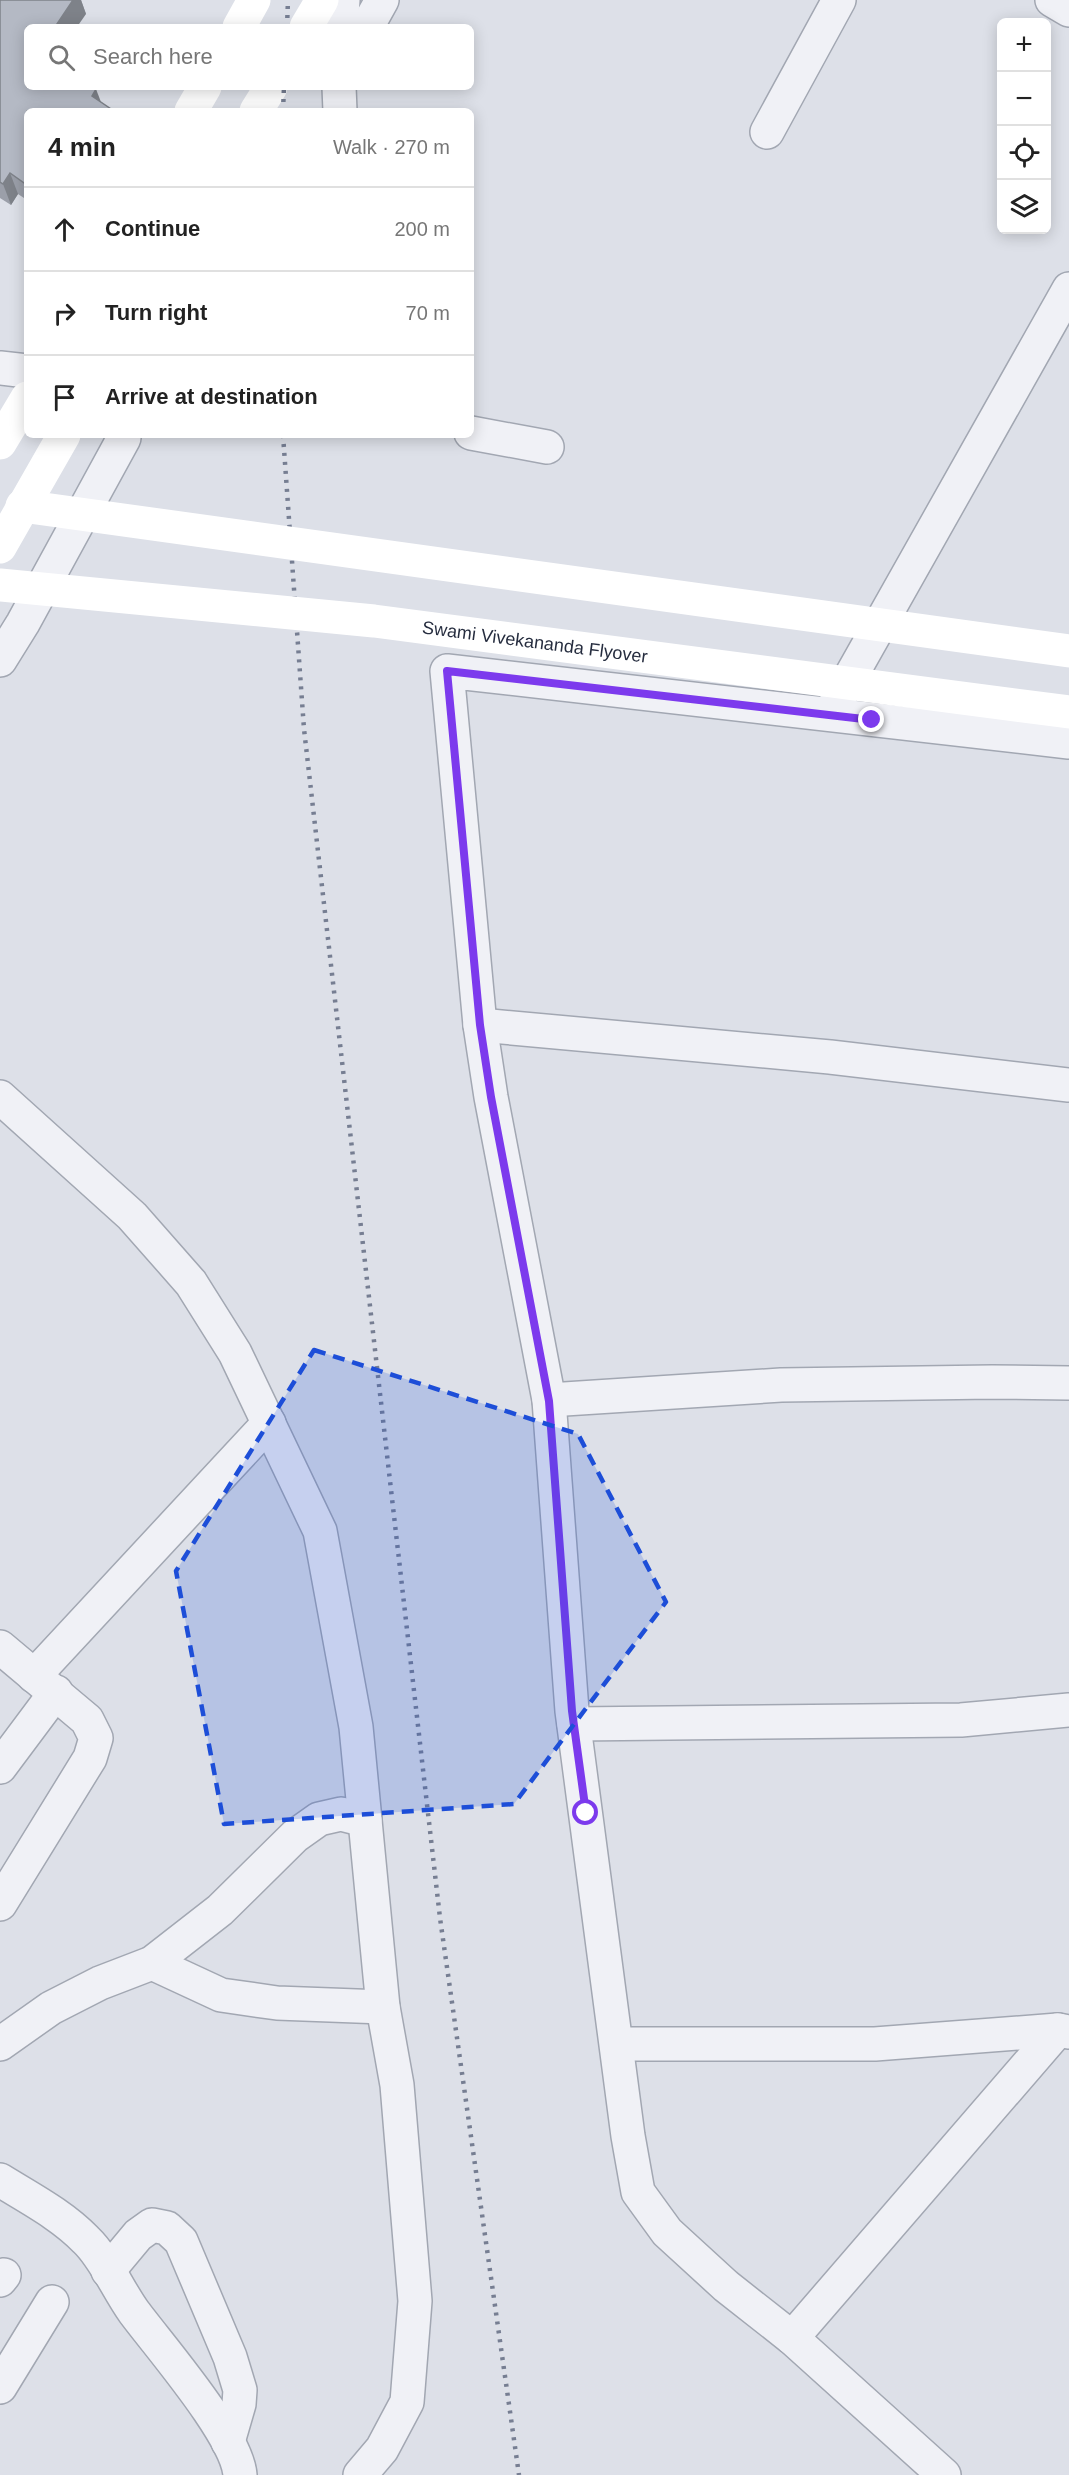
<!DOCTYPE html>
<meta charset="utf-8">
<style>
body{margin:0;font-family:Arial,sans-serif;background:#f6f6f6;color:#222}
.controls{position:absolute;right:18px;top:18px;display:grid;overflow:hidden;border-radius:9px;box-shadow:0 3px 15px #0003}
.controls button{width:54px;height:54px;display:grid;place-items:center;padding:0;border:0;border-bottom:2px solid #e0e0e0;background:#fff;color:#222;font:30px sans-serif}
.stop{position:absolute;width:18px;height:18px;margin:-14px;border:4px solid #7c3aed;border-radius:50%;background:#fff}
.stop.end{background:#7c3aed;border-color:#fff;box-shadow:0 2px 6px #0008}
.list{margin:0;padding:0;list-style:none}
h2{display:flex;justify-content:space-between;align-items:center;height:78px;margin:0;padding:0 24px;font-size:26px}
h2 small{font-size:20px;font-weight:400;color:#767676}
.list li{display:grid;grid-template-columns:39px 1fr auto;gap:18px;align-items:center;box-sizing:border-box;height:84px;padding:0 24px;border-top:2px solid #e0e0e0}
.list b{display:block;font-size:22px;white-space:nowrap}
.list em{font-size:20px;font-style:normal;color:#767676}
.icon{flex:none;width:33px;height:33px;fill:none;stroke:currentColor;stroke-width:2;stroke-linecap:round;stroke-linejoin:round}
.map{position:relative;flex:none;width:1069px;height:2475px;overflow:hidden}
.search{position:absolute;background:#fff;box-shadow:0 3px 15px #0003;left:24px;top:24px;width:450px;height:66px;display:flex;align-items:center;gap:15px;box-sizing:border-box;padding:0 21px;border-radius:9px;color:#767676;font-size:22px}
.panel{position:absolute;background:#fff;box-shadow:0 3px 15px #0003;left:24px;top:108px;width:450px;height:330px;border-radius:9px}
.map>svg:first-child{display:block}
</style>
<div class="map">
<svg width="1069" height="2475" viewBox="0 0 1069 2475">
<rect width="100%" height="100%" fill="#dde0e8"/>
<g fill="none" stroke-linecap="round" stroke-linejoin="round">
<g stroke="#a2a7b2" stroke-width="36">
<g id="minor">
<polyline points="1052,0 1069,10"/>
<polyline points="341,27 343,0"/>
<polyline points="367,27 382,0"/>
<polyline points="339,87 340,111"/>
<polyline points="767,132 839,0"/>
<polyline points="0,368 27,371"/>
<polyline points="471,433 547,447"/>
<polyline points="0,660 23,623 124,438 121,435"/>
<polyline points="834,706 1069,289"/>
<polyline points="480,1025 830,1057 1069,1085"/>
<polyline points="0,1097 132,1216 191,1283 235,1353 320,1531 356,1727 383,2007 397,2085 415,2301 407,2402 382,2449 360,2475"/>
<polyline points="549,1400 781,1385 992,1382 1069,1383"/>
<polyline points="0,1647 87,1720 96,1738 90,1758 0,1904"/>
<polyline points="34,1676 269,1423"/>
<polyline points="574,1724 961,1720 1069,1710"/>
<polyline points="0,1767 56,1692"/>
<polyline points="152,1963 221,1995 277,2003 383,2007"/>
<polyline points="0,2044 51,2008 100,1983 152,1963 220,1910 295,1836 319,1819 341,1814 365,1820"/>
<polyline points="617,2044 875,2044 1058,2030"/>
<path d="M 0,2180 C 29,2198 62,2215 86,2240 C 105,2258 118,2290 134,2312 C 160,2347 237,2435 240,2475"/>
<polyline points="108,2271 138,2235 152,2225 167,2228 181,2241 230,2357 240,2390 239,2404 228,2442"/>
<polyline points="0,2280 4,2275"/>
<polyline points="792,2338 1058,2030 1069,2032"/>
<polyline points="0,2387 52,2302"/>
<polyline points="944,2475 792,2338 726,2286 667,2232 638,2192 628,2136 572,1711 549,1400 491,1097 480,1025 447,671 1069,742"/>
</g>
</g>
<use href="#minor" stroke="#f0f1f6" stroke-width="33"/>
<g stroke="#fff" stroke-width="33">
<polyline points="239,27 254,0"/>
<polyline points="306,27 322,0"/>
<polyline points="191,111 205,87"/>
<polyline points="256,111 271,87"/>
<polyline points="0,443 27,398"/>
<polyline points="0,547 64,435"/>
</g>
<g stroke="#767e92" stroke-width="4.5" stroke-dasharray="3 6" stroke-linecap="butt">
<polyline points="287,27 288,0"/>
<polyline points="283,111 284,87"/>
<polyline points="283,435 304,729 440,1918 519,2475"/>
</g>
<g stroke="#fff" stroke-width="33">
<polyline points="22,506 1069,651"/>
<path id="s1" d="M 0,585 L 374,621 L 1069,712"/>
</g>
</g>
<polygon fill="#9b9fa9" points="0,0 81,0 86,14 27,27 27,200 18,194 11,205 0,198"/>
<g fill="#7e8289">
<polygon points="73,0 81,0 86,14 77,27 55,27"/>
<polygon points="96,89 104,110 92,96"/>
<polygon points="10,173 18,194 11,205 3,184"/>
</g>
<polygon fill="#b4b9c4" stroke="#7e8289" stroke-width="1.5" points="0,0 73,0 55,27 27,27 27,87 93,87 96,89 92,96 114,111 27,111 27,185 10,173 3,184 0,182"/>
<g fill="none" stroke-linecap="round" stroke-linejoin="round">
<polyline stroke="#7c3aed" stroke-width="8" points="586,1813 572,1711 549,1401 491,1097 480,1025 447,671 872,720"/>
</g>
<path fill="#1d4ed8" fill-opacity="0.2" stroke="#1d4ed8" stroke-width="4.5" stroke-dasharray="12 8" stroke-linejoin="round" d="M 314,1350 L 578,1434 L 666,1602 L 514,1804 L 224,1824 L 176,1571 Z"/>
<g text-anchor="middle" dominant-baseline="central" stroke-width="4.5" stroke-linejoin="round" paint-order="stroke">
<g font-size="18" fill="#262d3f" stroke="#eceff5">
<text stroke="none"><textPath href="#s1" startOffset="538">Swami Vivekananda Flyover</textPath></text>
</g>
</g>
</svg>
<div class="controls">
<button>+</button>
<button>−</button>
<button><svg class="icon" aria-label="locate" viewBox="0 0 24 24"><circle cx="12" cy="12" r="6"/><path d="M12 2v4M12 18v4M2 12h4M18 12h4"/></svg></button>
<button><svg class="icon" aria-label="layers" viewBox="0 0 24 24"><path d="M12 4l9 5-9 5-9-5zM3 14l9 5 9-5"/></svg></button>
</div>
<div class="stop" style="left:586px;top:1813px"></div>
<div class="stop end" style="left:872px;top:720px"></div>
<div class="search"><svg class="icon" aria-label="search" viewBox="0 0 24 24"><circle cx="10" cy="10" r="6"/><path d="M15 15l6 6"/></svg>Search here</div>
<section class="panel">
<h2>4 min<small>Walk · 270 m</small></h2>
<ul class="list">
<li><svg class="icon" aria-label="ahead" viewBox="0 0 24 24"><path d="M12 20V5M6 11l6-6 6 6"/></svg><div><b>Continue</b></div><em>200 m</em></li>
<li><svg class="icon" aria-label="right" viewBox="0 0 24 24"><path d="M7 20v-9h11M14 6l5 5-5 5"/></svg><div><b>Turn right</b></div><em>70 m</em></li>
<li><svg class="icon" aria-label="arrive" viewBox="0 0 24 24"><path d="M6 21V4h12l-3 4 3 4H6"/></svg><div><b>Arrive at destination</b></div></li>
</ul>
</section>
</div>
